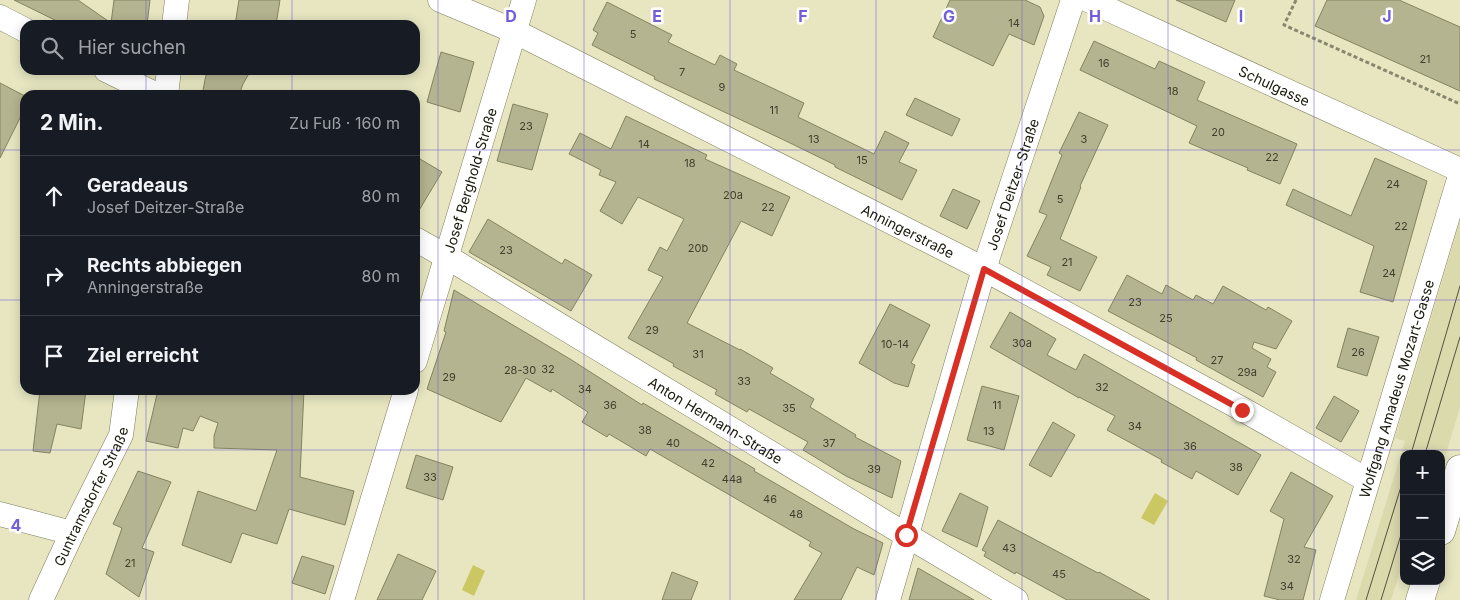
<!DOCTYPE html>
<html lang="de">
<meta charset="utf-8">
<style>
body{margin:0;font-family:Inter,sans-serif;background:#20242c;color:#f1f3f6}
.controls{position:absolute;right:15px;bottom:15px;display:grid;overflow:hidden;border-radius:10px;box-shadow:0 2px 12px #0003}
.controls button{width:45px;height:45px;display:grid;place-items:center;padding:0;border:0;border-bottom:1px solid #363941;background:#171b24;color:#f1f3f6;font:25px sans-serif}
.stop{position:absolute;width:15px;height:15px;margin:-11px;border:4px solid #d93025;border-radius:50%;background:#fff}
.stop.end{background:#d93025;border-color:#fff;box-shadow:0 1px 5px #0008}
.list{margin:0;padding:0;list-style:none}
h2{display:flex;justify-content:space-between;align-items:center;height:65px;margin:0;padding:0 20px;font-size:21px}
h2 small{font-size:16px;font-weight:400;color:#9ea1a6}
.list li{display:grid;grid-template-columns:32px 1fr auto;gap:15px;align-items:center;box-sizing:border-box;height:80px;padding:0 20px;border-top:1px solid #363941}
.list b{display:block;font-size:19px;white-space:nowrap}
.list p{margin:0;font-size:16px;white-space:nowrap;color:#9ea1a6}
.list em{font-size:16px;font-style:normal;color:#9ea1a6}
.icon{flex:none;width:28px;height:28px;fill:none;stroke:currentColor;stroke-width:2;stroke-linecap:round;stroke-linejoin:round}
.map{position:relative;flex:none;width:1460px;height:600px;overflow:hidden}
.search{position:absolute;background:#171b24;box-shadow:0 2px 12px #0003;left:20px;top:20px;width:400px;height:55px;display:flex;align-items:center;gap:12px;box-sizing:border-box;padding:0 18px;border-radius:15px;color:#9ea1a6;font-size:19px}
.panel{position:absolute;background:#171b24;box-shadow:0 2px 12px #0003;left:20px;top:90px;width:400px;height:305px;border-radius:15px}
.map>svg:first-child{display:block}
</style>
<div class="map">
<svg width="1460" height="600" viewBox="0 0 1460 600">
<rect width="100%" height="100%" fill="#e7e6c1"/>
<polygon fill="#dbdaad" points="1460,221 1460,407 1446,454 1438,451 1437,454 1404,454 1404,559 1391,600 1356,600 1405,441 1395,438"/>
<g fill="#cbc763">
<polygon points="1155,493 1168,501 1154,525 1141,518"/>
<polygon points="473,565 485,571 474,596 462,590"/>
</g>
<g fill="#b5b490" stroke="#848361">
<polygon points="14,0 78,0 111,23 114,0 150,0 147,25 65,25"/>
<polygon points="239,0 280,0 276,25 235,25"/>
<polygon points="950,0 1025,0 1040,7 1044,16 1034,45 1009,34 993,66 933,37"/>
<polygon points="1176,0 1235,0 1226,22"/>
<polygon points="1327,0 1399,0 1460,27 1460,91 1315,26"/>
<polygon points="607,2 672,35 668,42 715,65 720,55 737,64 734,70 804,103 798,117 874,154 885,131 909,143 899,162 917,170 902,200 835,167 835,165 786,141 654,79 655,77 592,45 598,33 593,30"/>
<polygon points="1094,41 1155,69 1159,61 1205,82 1197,100 1297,144 1280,184 1247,170 1248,168 1189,143 1197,126 1080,70"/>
<polygon points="441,52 474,62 460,112 427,102"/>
<polygon points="207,70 251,70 243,84 239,95 202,95"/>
<polygon points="0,83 25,96 25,108 0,158"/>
<polygon points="915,98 960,119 952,136 906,115"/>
<polygon points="513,104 548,114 532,170 497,161"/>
<polygon points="1079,112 1108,125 1080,186 1081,187 1060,239 1097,257 1080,291 1047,275 1051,267 1027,256 1047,215 1039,212 1062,155 1059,153"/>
<polygon points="626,116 707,155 705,159 790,197 772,236 741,221 687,323 740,350 740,349 773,368 770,373 814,399 810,407 856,435 855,437 901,461 892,498 846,476 803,450 808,442 749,409 747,412 715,394 717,390 673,366 674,364 628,338 663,277 648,270 660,247 667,251 684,219 638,197 622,224 600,211 616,182 599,175 601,170 569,154 580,133 611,149"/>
<polygon points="415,156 442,172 415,217"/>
<polygon points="1375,158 1427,181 1393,302 1360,292 1374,246 1286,205 1293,189 1351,216"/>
<polygon points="953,189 980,201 967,229 940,216"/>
<polygon points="488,219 562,264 565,259 592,275 571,311 469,252"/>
<polygon points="1127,275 1162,294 1166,285 1193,300 1196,295 1213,304 1223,286 1266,310 1268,307 1292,321 1276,349 1254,342 1252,348 1271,359 1267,367 1276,372 1263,397 1196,360 1197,358 1108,311"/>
<polygon points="454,290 570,359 642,405 643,403 755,469 754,471 854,529 883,543 874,575 857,567 841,600 794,600 822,553 809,546 811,542 650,449 646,456 609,434 607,437 582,422 588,412 552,389 551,392 526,378 501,422 427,389 446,332 444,331"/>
<polygon points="890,304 930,325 911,363 915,365 908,387 894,383 859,363"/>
<polygon points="1010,312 1056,339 1047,355 1076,370 1084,354 1261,455 1238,495 1196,471 1192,479 1161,462 1162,460 1107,430 1115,416 1079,397 1079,398 990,347"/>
<polygon points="1348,328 1379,337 1367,376 1337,367"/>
<polygon points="982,386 1019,396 1004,450 967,440"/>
<polygon points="40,390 86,390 81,429 57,424 50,453 33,451"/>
<polygon points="158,390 304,390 300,477 354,491 345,525 289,509 277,544 242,533 231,563 182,545 198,491 256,511 277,450 214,448 214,436 218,423 200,416 193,431 183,428 178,448 146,441"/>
<polygon points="1334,396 1359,411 1341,442 1316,428"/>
<polygon points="1053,422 1075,435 1051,477 1029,465"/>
<polygon points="416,455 453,467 443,500 406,488"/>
<polygon points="138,471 171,482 142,548 154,552 139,597 106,574 122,528 113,524"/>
<polygon points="1291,472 1333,496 1304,547 1316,550 1303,600 1280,600 1264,596 1284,519 1270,511"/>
<polygon points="960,493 988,507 977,547 942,531"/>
<polygon points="998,520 1098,573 1099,572 1150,600 1067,600 1016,572 1015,574 984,556 986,552 982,550"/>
<polygon points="398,554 436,571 422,600 377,600"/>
<polygon points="302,556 334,566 325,594 292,583"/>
<polygon points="918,568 974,600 909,600"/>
<polygon points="672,572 698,582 691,600 662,600"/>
</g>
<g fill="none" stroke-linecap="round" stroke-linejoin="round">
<g stroke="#7e7d5c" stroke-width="25">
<g id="street">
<path id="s1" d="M 440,0 L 514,31 L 984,269 L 1242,409 L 1367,480"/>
<path id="s2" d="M 1088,0 L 1460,170"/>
<polyline points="0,17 25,30"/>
<polyline points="174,25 177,0"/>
<polyline points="106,70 157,95"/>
<polyline points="166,95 169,70"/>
<path id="s3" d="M 415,239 L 447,257 L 906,535 L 1016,600"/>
<path id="s4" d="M 415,361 L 524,0"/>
<polyline points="0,514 72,533"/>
<path id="s5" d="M 41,600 L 72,533 L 121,435 L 127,390"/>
<polyline points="342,600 406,390"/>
<path id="s6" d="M 888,600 L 984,269 L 1073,0"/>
<path id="s7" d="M 1332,600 L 1460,176"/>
</g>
</g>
<g stroke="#7e7d5c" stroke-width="29">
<g id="primary">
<polyline points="1441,531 1460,469"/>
<polyline points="1420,600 1426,581"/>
</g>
</g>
<polyline stroke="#87876d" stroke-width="3" stroke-dasharray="4 2.5" stroke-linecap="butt" points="1296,0 1284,25 1460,104"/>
<use href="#street" stroke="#fff" stroke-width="24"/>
<use href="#primary" stroke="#fff" stroke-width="28"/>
<g stroke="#52523e" stroke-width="1">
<polyline points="1411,454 1460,286"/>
<polyline points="1425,454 1460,337"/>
<polyline points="1366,600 1404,477"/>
<polyline points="1381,600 1404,525"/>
</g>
</g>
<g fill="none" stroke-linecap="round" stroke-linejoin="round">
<polyline stroke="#d93025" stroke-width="6" points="906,535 984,269 1242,410"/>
</g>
<path fill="none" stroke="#725ed8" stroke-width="1" stroke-opacity="0.55" d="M 146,0 L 146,25M 292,0 L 292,25M 438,0 L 438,600M 584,0 L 584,600M 730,0 L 730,600M 876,0 L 876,600M 1022,0 L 1022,600M 1168,0 L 1168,600M 1314,0 L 1314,600M 146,70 L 146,95M 292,70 L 292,95M 0,150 L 25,150M 415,150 L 1460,150M 0,300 L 25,300M 415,300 L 1460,300M 146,390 L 146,600M 292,390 L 292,600M 0,450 L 1460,450"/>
<g text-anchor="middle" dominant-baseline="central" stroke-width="5" stroke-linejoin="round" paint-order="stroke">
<g font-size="11" fill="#3f3f2c">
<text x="1014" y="23">14</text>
<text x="633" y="34">5</text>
<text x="1425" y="59">21</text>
<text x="1104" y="63">16</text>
<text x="682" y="72">7</text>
<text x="722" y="87">9</text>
<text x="1173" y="91">18</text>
<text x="774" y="110">11</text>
<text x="526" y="126">23</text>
<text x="1218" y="132">20</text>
<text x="814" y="139">13</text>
<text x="1084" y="139">3</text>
<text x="644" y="144">14</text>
<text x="1272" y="157">22</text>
<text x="862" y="160">15</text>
<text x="690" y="163">18</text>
<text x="1393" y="184">24</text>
<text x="733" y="195">20a</text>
<text x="1060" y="199">5</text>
<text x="768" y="207">22</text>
<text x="1401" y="226">22</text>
<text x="698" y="248">20b</text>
<text x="506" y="250">23</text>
<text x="1067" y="262">21</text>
<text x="1389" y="273">24</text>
<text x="1135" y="302">23</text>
<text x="1166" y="318">25</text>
<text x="652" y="330">29</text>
<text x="1022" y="343">30a</text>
<text x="895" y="344">10-14</text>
<text x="1358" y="352">26</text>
<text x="698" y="354">31</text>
<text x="1217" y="360">27</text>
<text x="548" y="369">32</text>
<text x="520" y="370">28-30</text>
<text x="1247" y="372">29a</text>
<text x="449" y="377">29</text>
<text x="744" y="381">33</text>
<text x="1102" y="387">32</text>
<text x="585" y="389">34</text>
<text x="610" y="405">36</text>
<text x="997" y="405">11</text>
<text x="789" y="408">35</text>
<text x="1135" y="426">34</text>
<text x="645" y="430">38</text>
<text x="989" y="431">13</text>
<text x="673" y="443">40</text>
<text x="829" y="443">37</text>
<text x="1190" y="446">36</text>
<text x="708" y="463">42</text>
<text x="1236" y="467">38</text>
<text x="874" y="469">39</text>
<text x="430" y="477">33</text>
<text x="732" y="479">44a</text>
<text x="770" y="499">46</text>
<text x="796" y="514">48</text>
<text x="1009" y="548">43</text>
<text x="1294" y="559">32</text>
<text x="130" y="563">21</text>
<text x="1059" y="574">45</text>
<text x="1287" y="586">34</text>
</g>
<g font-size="14" fill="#18180b" stroke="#fff">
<text stroke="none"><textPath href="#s2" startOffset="205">Schulgasse</textPath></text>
<text stroke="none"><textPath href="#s4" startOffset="189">Josef Berghold-Straße</textPath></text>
<text stroke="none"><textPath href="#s6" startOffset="434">Josef Deitzer-Straße</textPath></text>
<text stroke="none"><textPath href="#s1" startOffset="522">Anningerstraße</textPath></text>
<text stroke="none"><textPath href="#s7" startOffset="221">Wolfgang Amadeus Mozart-Gasse</textPath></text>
<text stroke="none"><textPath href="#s3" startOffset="351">Anton Hermann-Straße</textPath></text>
<text stroke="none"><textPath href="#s5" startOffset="115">Guntramsdorfer Straße</textPath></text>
</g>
</g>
<g font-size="16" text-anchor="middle" font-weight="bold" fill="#725ed8" stroke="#fff" stroke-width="5" stroke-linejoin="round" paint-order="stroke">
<text x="511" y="22">D</text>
<text x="657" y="22">E</text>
<text x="803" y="22">F</text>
<text x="949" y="22">G</text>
<text x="1095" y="22">H</text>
<text x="1241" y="22">I</text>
<text x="1387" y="22">J</text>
<text x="16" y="531">4</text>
</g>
</svg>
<div class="controls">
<button>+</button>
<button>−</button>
<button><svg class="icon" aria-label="layers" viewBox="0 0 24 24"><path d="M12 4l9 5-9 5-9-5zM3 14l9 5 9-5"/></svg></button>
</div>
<div class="stop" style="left:906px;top:535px"></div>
<div class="stop end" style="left:1242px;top:410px"></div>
<div class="search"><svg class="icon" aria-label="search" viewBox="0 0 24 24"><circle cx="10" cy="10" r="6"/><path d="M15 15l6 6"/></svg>Hier suchen</div>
<section class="panel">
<h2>2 Min.<small>Zu Fuß · 160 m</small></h2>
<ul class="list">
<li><svg class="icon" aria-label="ahead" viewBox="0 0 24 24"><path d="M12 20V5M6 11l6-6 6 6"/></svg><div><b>Geradeaus</b><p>Josef Deitzer-Straße</p></div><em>80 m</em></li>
<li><svg class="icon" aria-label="right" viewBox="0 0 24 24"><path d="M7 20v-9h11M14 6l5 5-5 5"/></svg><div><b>Rechts abbiegen</b><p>Anningerstraße</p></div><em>80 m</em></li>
<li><svg class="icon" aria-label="arrive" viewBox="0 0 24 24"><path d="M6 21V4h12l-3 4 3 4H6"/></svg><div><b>Ziel erreicht</b></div></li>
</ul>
</section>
</div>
